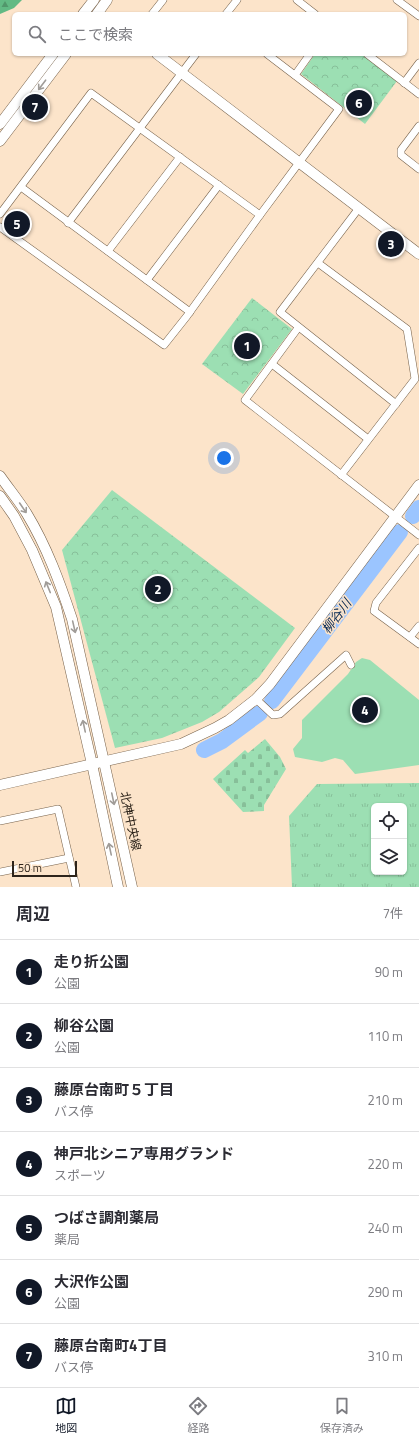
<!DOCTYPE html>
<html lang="ja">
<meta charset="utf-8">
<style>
body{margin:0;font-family:"Titillium Web","Noto Sans JP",sans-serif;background:#f7f7f7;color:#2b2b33}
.controls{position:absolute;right:12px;bottom:12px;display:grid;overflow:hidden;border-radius:6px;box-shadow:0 1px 3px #0004}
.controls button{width:36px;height:36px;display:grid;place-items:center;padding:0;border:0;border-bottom:1px solid #e1e1e2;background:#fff;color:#2b2b33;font:20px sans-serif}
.scale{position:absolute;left:12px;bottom:10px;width:65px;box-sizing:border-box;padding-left:4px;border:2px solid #2d241b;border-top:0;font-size:11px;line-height:14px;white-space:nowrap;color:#2d241b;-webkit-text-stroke:3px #fce4ca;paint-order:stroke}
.you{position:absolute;left:224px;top:458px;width:14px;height:14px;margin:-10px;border:3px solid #fff;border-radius:50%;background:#1a73e8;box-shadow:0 0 0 6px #1a73e833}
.badge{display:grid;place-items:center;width:26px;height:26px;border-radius:50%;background:#111827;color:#fff;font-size:13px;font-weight:700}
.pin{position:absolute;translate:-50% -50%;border:2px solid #fff;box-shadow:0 1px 4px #0006}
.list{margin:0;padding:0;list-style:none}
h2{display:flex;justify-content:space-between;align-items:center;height:52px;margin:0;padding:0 16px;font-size:17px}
h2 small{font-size:13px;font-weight:400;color:#7c7c81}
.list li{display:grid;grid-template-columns:26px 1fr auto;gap:12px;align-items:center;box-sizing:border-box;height:64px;padding:0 16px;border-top:1px solid #e1e1e2}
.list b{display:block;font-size:15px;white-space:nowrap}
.list p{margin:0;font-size:13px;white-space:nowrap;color:#7c7c81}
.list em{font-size:13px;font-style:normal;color:#7c7c81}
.icon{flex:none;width:22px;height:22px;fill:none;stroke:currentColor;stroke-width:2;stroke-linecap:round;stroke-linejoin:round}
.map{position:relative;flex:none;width:419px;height:887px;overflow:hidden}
.search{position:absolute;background:#fff;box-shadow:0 1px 3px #0004;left:12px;right:12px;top:12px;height:44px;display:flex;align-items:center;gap:10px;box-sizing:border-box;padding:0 14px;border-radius:6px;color:#7c7c81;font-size:15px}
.sheet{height:500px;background:#fff}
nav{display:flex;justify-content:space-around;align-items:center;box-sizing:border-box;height:56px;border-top:1px solid #e1e1e2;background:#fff;font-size:11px;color:#7c7c81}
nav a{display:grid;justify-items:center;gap:2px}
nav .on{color:#111827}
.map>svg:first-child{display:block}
</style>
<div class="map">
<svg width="419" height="887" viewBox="0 0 419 887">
<defs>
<pattern id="grass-tufts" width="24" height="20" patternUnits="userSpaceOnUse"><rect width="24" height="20" fill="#9cdfb3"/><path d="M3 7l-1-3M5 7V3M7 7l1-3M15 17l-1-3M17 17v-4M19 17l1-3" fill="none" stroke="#87bf99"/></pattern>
<pattern id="forest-firs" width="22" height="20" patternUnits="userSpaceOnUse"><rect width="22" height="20" fill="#62ba84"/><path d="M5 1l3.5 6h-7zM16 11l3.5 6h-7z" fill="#51976b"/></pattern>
<pattern id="cemetery-stones" width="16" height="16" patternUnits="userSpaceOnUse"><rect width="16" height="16" fill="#9cdfb3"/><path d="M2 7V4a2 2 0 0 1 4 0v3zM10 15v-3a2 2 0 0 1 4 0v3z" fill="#87bf99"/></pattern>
<pattern id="park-crowns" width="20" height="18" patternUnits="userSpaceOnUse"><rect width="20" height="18" fill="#9cdfb3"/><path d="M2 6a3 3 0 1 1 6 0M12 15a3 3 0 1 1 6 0" fill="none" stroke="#87bf99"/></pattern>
</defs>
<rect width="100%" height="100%" fill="#fce4ca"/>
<path fill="url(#grass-tufts)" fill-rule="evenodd" d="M 419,783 L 419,887 L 292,887 L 289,816 L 317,784 ZM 374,806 L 404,806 L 404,872 L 374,872 Z"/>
<polygon fill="url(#forest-firs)" points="0,0 22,0 14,8 0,14"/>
<polygon fill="url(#cemetery-stones)" points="265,739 280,757 286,769 264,805 264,811 243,812 213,779 245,750 248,753"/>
<g fill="url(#park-crowns)">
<polygon points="315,54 361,54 397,81 365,124 301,74"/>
<polygon points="252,298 292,329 243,394 202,364"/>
<polygon points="112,490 295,628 259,677 219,712 202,722 162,738 115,748 62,550"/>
</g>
<polygon fill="#9cdfb3" points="362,658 370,660 419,700 419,765 355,774 343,760 335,758 322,762 295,757 293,749 302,738 302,720 348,674 356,662"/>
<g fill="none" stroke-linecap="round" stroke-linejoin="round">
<g stroke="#9bc5ff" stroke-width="16">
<polyline points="413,516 419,508"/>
<polyline points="272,701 400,532"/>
<polyline points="204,750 222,741 260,713"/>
</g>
<g stroke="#78634c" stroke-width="8">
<g id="street">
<polyline points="297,0 315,14"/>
<polyline points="397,0 419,16"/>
<polyline points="152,14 163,0"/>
<polyline points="226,14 237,0"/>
<polyline points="367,54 419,94"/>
<polyline points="295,75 310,54"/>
<polyline points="404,83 419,63"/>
<polyline points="419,126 401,150 401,155 419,169"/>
<polyline points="21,187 190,312"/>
<polyline points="359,208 280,312 396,404"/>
<polyline points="0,214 91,93 260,215"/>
<polyline points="68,223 196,54"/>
<polyline points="0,227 164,345 187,316 260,215 339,109 267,54"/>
<polyline points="108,251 180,157"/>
<polyline points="318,263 407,329 415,379 341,475"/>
<polyline points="147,280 219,185"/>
<polyline points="298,328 245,400 419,535"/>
<polyline points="272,364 368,439"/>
<polyline points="419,548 376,603 374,611 419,644"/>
<polyline points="410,637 419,626"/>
<polyline points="256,699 273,715 280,714 346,655 351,665"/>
<polyline points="0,821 58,809 76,887"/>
<polyline points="0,872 69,858"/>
</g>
</g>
<g stroke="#78634c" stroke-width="11">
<g id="secondary">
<polyline points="83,14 94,0"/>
<polyline points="97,14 107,0"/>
<polyline points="157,54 419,254"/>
<polyline points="0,124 53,54"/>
<polyline points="0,141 66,54"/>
<path d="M 0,476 C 9,489 19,501 27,514 C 47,547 60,583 72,619 L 132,887"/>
<polyline points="0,496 14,516 32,550 56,607 92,764 118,887"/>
<polyline points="0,785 181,744 215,728 229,720 256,699 270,684 419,485"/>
</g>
</g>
<use href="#street" stroke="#fff" stroke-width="7"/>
<use href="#secondary" stroke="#fff" stroke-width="10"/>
</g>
<defs><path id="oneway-shaft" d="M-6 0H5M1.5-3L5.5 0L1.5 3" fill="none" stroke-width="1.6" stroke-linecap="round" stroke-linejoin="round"/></defs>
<g stroke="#a09c98">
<use href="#oneway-shaft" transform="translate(42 85) rotate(127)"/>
<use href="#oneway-shaft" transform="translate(23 508) rotate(56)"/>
<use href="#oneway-shaft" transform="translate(48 587) rotate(-112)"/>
<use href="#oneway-shaft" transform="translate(74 627) rotate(77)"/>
<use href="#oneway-shaft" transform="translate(84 726) rotate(-102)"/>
<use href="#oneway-shaft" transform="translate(113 799) rotate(78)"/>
<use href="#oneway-shaft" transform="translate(110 849) rotate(-102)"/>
</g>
<g text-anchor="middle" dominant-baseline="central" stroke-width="3" stroke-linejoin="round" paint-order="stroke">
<g font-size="12" fill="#2d241b" stroke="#fce4ca">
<text transform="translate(131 821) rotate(78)">北神中央線</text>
</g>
<g font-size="13" font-style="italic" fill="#062954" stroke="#fce4ca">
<text transform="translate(336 616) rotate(-53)">柳谷川</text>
</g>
</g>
</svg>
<div class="controls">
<button><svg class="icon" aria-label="locate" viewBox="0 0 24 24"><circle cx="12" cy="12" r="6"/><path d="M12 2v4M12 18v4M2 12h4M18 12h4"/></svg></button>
<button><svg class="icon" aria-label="layers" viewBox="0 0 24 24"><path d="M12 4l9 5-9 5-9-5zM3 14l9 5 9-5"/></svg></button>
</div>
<div class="scale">50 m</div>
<div class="you"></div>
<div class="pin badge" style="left:247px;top:346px">1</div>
<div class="pin badge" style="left:158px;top:589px">2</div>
<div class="pin badge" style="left:391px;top:244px">3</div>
<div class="pin badge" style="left:365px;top:710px">4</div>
<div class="pin badge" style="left:17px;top:224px">5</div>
<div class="pin badge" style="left:359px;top:103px">6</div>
<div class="pin badge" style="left:35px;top:107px">7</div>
<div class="search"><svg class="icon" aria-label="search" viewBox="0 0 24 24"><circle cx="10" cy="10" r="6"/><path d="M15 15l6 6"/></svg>ここで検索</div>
</div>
<section class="sheet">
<h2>周辺<small>7件</small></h2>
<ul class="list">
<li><span class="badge">1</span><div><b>走り折公園</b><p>公園</p></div><em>90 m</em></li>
<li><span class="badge">2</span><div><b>柳谷公園</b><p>公園</p></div><em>110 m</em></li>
<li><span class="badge">3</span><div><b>藤原台南町５丁目</b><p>バス停</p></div><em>210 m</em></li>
<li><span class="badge">4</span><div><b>神戸北シニア専用グランド</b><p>スポーツ</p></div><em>220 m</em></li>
<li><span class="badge">5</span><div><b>つばさ調剤薬局</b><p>薬局</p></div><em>240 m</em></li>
<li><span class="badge">6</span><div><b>大沢作公園</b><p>公園</p></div><em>290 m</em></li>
<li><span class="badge">7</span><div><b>藤原台南町4丁目</b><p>バス停</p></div><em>310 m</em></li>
</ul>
</section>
<nav>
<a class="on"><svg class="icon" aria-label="map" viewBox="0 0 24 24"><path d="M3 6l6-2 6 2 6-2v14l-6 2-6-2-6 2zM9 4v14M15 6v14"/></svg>地図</a>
<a><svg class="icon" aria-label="directions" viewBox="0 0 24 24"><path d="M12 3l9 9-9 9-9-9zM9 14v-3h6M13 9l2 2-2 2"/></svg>経路</a>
<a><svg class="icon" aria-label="saved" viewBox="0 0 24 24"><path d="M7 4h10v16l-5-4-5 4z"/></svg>保存済み</a>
</nav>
